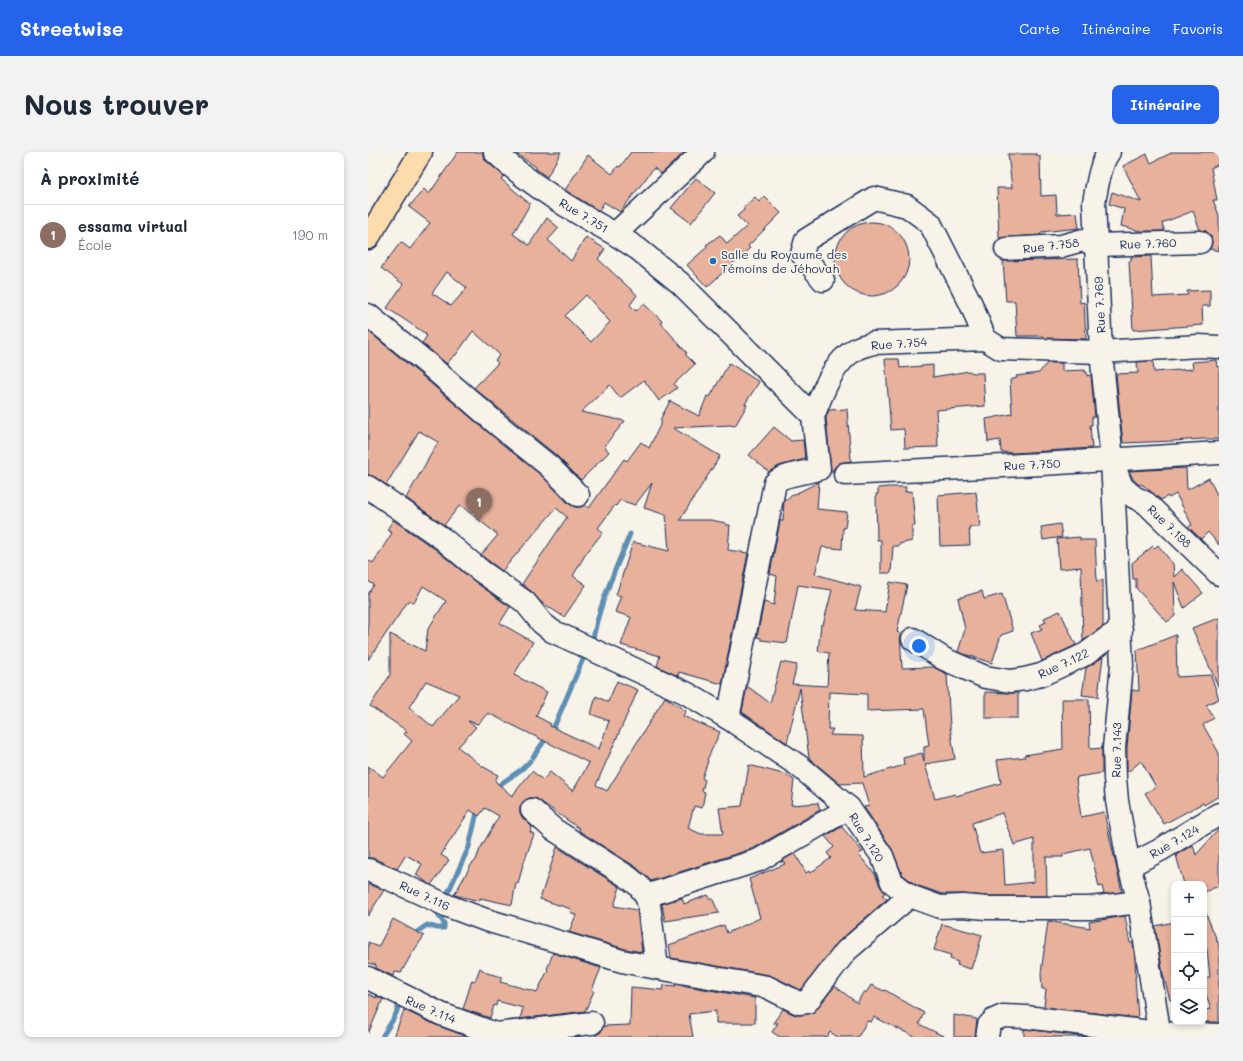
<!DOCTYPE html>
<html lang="fr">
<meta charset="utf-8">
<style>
body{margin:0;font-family:Mali,sans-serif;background:#f2f2f3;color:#1f2937}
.controls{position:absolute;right:12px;bottom:12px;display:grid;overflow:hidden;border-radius:8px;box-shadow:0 2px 6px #0003}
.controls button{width:36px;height:36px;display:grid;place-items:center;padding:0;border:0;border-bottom:1px solid #e0e1e3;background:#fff;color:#1f2937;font:20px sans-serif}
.you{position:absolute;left:551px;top:494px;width:14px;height:14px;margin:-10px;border:3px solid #fff;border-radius:50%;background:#1a73e8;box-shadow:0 0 0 6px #1a73e833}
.badge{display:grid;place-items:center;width:26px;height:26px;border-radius:50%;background:#2563eb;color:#fff;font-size:13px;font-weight:700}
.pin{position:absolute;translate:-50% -33px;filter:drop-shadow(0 1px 2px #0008)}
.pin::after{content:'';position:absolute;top:21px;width:14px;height:12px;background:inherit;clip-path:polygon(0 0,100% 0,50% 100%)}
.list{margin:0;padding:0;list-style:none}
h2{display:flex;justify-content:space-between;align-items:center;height:52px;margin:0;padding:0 16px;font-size:17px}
h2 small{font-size:13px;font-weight:400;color:#747a83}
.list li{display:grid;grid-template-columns:26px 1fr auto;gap:12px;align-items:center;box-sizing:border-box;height:60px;padding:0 16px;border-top:1px solid #e0e1e3}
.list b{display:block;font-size:15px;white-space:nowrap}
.list p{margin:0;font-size:13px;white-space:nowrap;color:#747a83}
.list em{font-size:13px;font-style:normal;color:#747a83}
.icon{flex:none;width:22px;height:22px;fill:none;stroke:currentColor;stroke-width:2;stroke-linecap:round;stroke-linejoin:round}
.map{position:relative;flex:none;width:851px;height:885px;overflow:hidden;border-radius:8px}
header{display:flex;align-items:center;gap:24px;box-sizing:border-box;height:56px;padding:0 20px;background:#2563eb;color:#fff}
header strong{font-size:19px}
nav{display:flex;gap:22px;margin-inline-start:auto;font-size:14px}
.intro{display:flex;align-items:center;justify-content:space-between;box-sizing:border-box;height:96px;padding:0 24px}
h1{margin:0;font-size:28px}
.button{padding:10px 18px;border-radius:8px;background:#2563eb;color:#fff;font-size:14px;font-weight:700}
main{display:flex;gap:24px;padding:0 24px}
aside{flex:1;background:#fff;border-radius:8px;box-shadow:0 2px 6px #0003}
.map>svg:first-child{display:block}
</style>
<header>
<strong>Streetwise</strong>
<nav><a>Carte</a><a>Itinéraire</a><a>Favoris</a></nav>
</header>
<div class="intro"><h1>Nous trouver</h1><a class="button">Itinéraire</a></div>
<main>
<aside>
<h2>À proximité<small></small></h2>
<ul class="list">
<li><span class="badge" style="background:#8d6e63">1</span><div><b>essama virtual</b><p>École</p></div><em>190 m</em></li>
</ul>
</aside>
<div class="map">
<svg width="851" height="885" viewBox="0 0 851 885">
<rect width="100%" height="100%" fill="#f7f3e8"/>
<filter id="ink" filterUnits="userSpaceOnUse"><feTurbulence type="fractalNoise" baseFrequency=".025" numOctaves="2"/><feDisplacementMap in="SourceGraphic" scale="8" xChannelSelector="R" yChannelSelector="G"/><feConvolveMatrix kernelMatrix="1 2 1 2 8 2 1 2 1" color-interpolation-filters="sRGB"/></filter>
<g filter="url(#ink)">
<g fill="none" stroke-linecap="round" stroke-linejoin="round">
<g stroke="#5f8eb4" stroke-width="5">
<path d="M 224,493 C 230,454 247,419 262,382"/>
<polyline points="165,605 186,575 218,500"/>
<polyline points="127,636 154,617 162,609"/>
<polyline points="77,747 101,695 110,656"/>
<polyline points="49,780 59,773 69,776 76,776 76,771 70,763 73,755"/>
<path d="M 14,885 C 20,874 33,860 30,847"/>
</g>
</g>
<g fill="#e7b19c" stroke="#1b2f5e" fill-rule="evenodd">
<path d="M 90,0 L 115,0 L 115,4 L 118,9 L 136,24 L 133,27 L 162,52 L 145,82 L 161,93 L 179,66 L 191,76 L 180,88 L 203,109 L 218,85 L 237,97 L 230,107 L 269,143 L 262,153 L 268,159 L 276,152 L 294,169 L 293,171 L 319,201 L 317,202 L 327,212 L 306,232 L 309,236 L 291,249 L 276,228 L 252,246 L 242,233 L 213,260 L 257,269 L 236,294 L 241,300 L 213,328 L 189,304 L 106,236 L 130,211 L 127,208 L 132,203 L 105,179 L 87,204 L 86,203 L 79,212 L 54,191 L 59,184 L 57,183 L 58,182 L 19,156 L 35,132 L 13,116 L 33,90 L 42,97 L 62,71 L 41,55 L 56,37 L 61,42 ZM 79,120 L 99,136 L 83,154 L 64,141 ZM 218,143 L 242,170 L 223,190 L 197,164 Z"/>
<polygon points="146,0 193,0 179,25 168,17 168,15"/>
<polygon points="263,0 317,0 293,22 286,16 252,60 236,50 231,59 197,38 220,3 244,22 250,14 252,15"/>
<polygon points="805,0 851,0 851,12 843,16 849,48 845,48 851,63 851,99 842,97 844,90 843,84 838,79 832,78 825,59 794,71 796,77 795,79 772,79 753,74 756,57 741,52 744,40 773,50 755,14 779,2 783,11"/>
<polygon points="640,2 669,2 669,4 672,4 673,44 688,43 689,62 709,61 711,76 673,80 673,83 631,86 629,36 644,36"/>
<polygon points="328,26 347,41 323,71 303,56"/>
<polygon points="396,44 413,61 380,94 382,96 339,135 319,113 339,95 338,93 352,83 359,92 379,74 369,64 376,58 375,56 387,45 391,50"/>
<circle cx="504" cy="107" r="37"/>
<polygon points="783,104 785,145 820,143 819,139 842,138 842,154 834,154 835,173 765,178 761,109 763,109 763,105"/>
<polygon points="710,107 712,151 716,150 718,187 676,186 676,184 649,184 647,149 638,149 635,109"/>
<polygon points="0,179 53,223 121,281 173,323 201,352 207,355 213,355 217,353 221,356 256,307 259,309 273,290 281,296 294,269 292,268 302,249 331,264 339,244 342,245 361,211 391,230 377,252 379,253 367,274 362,273 305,276 352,304 312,368 343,368 358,371 358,373 362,373 360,398 380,401 354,532 311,520 310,524 289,514 292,504 253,493 263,465 247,460 253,444 248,443 265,390 301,399 298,363 276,356 284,331 267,353 252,348 248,354 247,353 230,376 235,380 217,403 205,424 218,433 196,465 173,450 164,440 154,432 199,365 188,356 134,419 113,403 130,383 92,353 76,373 38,346 70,290 51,279 18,333 7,325 0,323"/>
<polygon points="517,207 531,207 532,216 565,213 565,225 601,219 605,221 615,221 617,254 568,258 570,295 537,296 536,277 523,278"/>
<polygon points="848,208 849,215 851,214 851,287 834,287 805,289 755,291 748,222 770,221 769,210 785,209 786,220 825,217 824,210"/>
<polygon points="679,211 694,211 694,219 717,218 717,220 719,220 719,224 723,223 727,265 724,265 724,273 722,273 724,296 646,301 633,300 632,288 620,290 618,267 644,262 642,228 649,226 648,224 671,221"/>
<polygon points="479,257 483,309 471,311 466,316 465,319 463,319 458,266 461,258"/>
<polygon points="406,275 423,289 435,288 437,307 411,314 401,320 381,303"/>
<polygon points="818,316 819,338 841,326 851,347 851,393 840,380 833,387 820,375 824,373 808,342 801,346 800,344 793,348 775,333 770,332 765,327 761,319"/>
<path d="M 451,330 L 449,357 L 479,360 L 477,376 L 475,376 L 474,397 L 454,395 L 447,422 L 493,435 L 487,458 L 517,460 L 522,430 L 539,433 L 529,480 L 532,481 L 534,516 L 565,515 L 579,522 L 582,575 L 587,607 L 557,612 L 567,647 L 587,642 L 588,644 L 633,631 L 629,608 L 657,605 L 656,603 L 695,597 L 694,547 L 721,547 L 722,597 L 734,596 L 734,621 L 709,625 L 709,627 L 708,627 L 713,665 L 736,660 L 754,740 L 736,742 L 734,734 L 731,735 L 722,696 L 695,702 L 695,705 L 678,705 L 679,744 L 620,744 L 595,742 L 574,742 L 548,733 L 534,722 L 524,697 L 496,655 L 501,654 L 494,631 L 472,632 L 441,606 L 432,536 L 419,591 L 374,560 L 379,534 L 402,551 L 413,510 L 429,513 L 424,532 L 459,534 L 461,501 L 450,499 L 453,472 L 455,473 L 464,438 L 430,433 L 419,491 L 393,488 L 393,486 L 389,485 L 396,450 L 406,453 L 409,424 L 402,422 L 412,369 L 415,369 L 416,347 L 420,347 L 423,344 ZM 461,540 L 499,542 L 499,559 L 556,557 L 561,594 L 556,595 L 556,609 L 554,601 L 535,606 L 536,613 L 496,625 L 495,584 L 462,583 L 465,577 L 460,577 ZM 634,661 L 646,693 L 666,687 L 666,730 L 637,733 L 635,698 L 612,701 L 604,671 Z"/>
<polygon points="520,335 538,335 537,340 544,339 547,374 544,374 544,389 531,392 531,394 525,394 523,421 513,421 513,388 509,388 508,342 510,342 510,336"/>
<polygon points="608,340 612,375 601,375 602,393 572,394 570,343"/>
<path d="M 25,368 L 67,397 L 106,429 L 142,455 L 132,471 L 165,490 L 146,523 L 179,540 L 168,564 L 183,572 L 182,574 L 231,597 L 241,569 L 223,562 L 228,544 L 240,550 L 249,529 L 270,538 L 228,633 L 239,639 L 297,545 L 318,559 L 315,564 L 352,580 L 339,608 L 340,609 L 334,626 L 337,628 L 334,639 L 337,640 L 334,656 L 326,654 L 320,676 L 333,682 L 355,682 L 351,656 L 374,654 L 381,613 L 419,623 L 426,628 L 423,653 L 450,651 L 452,658 L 386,696 L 290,727 L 290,726 L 283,729 L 268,715 L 211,679 L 212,677 L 172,649 L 167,646 L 161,646 L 155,650 L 152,655 L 152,661 L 156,667 L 164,675 L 162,680 L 166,682 L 154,716 L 150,732 L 148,731 L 144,753 L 112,746 L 112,749 L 86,743 L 103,713 L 108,708 L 112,697 L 131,664 L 117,656 L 111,664 L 102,658 L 73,703 L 81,708 L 63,733 L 48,723 L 54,712 L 38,703 L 29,717 L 5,706 L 0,706 L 0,614 L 15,625 L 44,589 L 36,582 L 39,579 L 2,554 L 22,523 L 22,482 L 57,499 L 60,477 L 78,449 L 55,434 L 46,451 L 41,448 L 0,508 L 0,442 L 6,433 L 0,429 L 0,408 L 5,411 L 24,381 L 19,378 ZM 58,529 L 91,543 L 65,575 L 41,555 ZM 120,561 L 221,611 L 205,639 L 182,620 L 175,628 L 164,619 L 144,644 L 127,629 L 130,623 L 114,614 L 90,595 L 108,575 L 100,569 L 110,572 Z"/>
<polygon points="692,372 694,385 675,388 673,375"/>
<polygon points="712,385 712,388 727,388 729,430 735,428 735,474 715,489 713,415 691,417 689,387"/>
<polygon points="790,393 805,412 806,425 814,417 835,441 816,456 806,430 807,464 799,470 768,436 768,427 765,427 764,411 785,394 787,396"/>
<polygon points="614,439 616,447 634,442 645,479 633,483 624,511 590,500 597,477 590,446"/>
<polygon points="692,459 708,493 674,509 663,481 674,477 672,473 678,470 676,466"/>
<polygon points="851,466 851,536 824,476"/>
<polygon points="808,483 809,525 843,523 851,547 838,553 846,566 835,573 851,601 851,644 836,653 835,651 796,672 777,641 788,635 773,609 761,619 759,619 759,596 764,538 771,539 769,498"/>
<polygon points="735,505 730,543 731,545 714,543 718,516"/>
<polygon points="617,540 640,541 650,541 650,566 617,566"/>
<polygon points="474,675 495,700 490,702 507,722 512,734 517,741 514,743 519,747 470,790 433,838 401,823 303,806 301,793 356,773 359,781 392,766 381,727 417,712 416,710 412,710 427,701 438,721 441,719 442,721 463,706 459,701 466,695 457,684"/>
<polygon points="851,677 851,734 836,740 836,732 816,732 808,703 825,693 828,703"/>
<polygon points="189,695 252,735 246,754 269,758 274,800 257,797 201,780 208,763 202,760 203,757 172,747"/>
<polygon points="0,732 16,738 0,764"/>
<polygon points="340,743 342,747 344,746 351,761 297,769 294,752 314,746 316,752"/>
<polygon points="836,757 851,793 851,870 836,870 836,858 843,857 836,836 836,826 842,825 839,797 836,798"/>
<polygon points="757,764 762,791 765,791 767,809 768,825 767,825 770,866 676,855 678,837 674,837 673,821 680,769 722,776 721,770"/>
<polygon points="25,767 56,784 43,803 33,821 27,820 25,824 8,816 8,813 0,811 0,790 10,795"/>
<polygon points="806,770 806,848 802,848 795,822 787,774"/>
<polygon points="574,772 614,783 607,809 606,808 603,817 589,813 590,810 582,807 583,803 566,798"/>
<polygon points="185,801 233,816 224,838 226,839 217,859 152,867 155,856 129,849 128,854 126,853 122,866 95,857 104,828 107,829 112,816 119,821 134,825 132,830 169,840 180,818 179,817"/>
<polygon points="307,832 387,846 387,871 348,871 348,859 321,862 325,885 228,885 228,882 232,881 236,874 262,873 263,835 295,838 296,833 308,834"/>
<polygon points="503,833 516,839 517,838 556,861 551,872 577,885 547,885 506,865 503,870 499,869 490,885 470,885 462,880 459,885 412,885 404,880 410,871 405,871 415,857 425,862 432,863 445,861 467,834 489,851 496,839 498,841"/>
<polygon points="0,842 8,846 8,844 15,847 0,882"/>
<polygon points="36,858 68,873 100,885 26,885"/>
<polygon points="586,863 609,867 607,885 586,885"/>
<polygon points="656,877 657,877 720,885 656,885"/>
</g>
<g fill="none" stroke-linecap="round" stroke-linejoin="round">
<g stroke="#1b2f5e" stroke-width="25">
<g id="minor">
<path d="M 127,0 C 162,33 205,59 247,82 L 335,0"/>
<path d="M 741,0 C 732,11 729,36 726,50 L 733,200 L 744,308 L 754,513 L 746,596 L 747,626 L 749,649 L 761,714 L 771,750 L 792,885"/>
<path d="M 247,82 L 270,97 L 312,131 L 445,264 C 455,240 464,211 488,197 C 493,194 500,193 505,191 L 617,187 L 633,197 L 733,200 L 831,194 L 851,195"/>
<polyline points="638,97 693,94 715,88 728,93 832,90"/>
<polyline points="455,128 434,102 438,88 506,46 539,54 562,71 603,152 617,187"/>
<polyline points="0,163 61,213 129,272 181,314 210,343"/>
<polyline points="746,314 754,335 766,345 778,351 851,422"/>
<polyline points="477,322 674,312 851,301"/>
<polyline points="0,335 75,387 113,419 157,450 174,471 184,479 318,541 360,566 431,614 481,656"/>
<polyline points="545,487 576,507 617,525 642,529 657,527 673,523 718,502 738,487 753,478"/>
<path d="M 360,566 L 407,331 C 413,323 441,320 451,317 L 445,264"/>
<polyline points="164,658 185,677 260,725 271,734 278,744"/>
<polyline points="761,714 792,698 851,662"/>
<polyline points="0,718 26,729 80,754 115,767 254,809 289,816 399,835 431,851 439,850 478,799 542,744"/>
<polyline points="289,816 281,753 278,744 391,708 481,656 514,704 524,730 542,744 572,755 595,754 619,756 722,756 771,750"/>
<polyline points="0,826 73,862 128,882 224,871"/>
<polyline points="619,885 621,873 626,868 635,864 658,865 791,881 851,883"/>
</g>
</g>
<g stroke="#1b2f5e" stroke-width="25">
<polyline id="major" points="0,86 53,0"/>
</g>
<use href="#minor" stroke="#f7f3e8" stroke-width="22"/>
<use href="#major" stroke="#fcdcac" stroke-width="22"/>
</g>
</g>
<circle fill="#1f6fb2" stroke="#f7f3e8" stroke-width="1.5" cx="345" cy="109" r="4"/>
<g text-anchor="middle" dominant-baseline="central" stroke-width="3.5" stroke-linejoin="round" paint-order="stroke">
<g font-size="12" fill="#1b2f5e" stroke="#f7f3e8">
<text transform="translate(216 63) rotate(31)">Rue 7.751</text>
<text transform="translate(780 91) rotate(-2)">Rue 7.760</text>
<text transform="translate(683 93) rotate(-7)">Rue 7.758</text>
<text transform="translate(731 153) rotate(-93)">Rue 7.769</text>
<text transform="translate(531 191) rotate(-4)">Rue 7.754</text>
<text transform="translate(664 312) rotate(-3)">Rue 7.750</text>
<text transform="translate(802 374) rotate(44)">Rue 7.198</text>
<text transform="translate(695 511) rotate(-25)">Rue 7.122</text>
<text transform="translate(748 598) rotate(-89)">Rue 7.143</text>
<text transform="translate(499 685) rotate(58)">Rue 7.120</text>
<text transform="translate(806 689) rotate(-30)">Rue 7.124</text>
<text transform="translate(57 743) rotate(25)">Rue 7.116</text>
<text transform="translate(63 857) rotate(23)">Rue 7.114</text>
</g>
<g font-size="12" fill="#1b2f5e" stroke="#f7f3e8" text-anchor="start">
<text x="353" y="102">Salle du Royaume des<tspan x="353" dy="14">Témoins de Jéhovah</tspan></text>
</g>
</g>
</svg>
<div class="controls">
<button>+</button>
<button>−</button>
<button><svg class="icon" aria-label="locate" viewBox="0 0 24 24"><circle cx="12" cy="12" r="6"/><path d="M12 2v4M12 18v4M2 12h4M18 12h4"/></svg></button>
<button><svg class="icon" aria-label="layers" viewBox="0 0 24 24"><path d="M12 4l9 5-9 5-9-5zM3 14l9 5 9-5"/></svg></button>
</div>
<div class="you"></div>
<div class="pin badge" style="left:111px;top:369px;background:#8d6e63">1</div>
</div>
</main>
